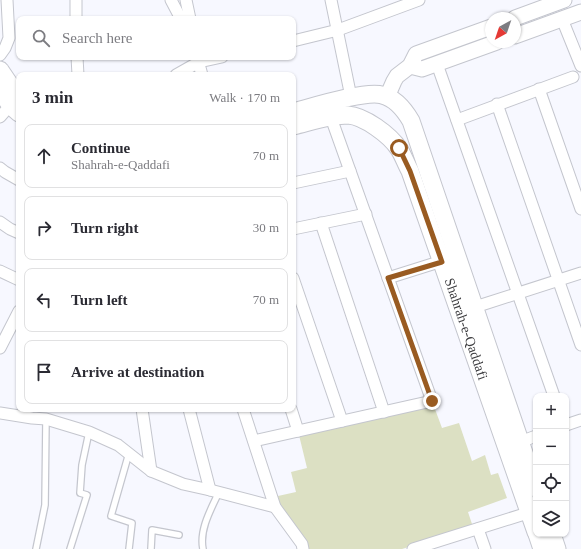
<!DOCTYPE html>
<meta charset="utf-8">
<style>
body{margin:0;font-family:Georgia,serif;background:#f2f2f3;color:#2b2b33}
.controls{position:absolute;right:12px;bottom:12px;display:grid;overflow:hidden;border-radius:8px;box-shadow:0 1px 3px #0004}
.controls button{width:36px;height:36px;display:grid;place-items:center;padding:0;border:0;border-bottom:1px solid #e1e1e2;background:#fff;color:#2b2b33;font:20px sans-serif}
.compass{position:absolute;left:485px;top:12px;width:36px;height:36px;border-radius:50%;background:#fff;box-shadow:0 1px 3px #0004;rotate:220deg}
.stop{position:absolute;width:12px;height:12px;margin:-9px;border:3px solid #995b21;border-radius:50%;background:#fff}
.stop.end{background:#995b21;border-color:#fff;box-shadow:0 1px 4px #0008}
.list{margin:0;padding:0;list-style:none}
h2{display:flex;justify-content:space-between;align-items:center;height:52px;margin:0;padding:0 16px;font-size:17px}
h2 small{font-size:13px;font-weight:400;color:#7c7c81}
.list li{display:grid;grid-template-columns:26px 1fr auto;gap:12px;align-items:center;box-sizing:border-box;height:64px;margin:0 8px 8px;padding:0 8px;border:1px solid #e1e1e2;border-radius:8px}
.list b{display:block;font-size:15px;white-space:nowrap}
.list p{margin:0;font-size:13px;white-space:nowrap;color:#7c7c81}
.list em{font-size:13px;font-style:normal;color:#7c7c81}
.icon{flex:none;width:22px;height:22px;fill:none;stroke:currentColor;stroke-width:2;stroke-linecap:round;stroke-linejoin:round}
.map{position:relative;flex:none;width:581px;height:549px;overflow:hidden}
.search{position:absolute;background:#fff;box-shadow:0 1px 3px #0004;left:16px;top:16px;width:280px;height:44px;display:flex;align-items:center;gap:10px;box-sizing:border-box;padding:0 14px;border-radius:8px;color:#7c7c81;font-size:15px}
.panel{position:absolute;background:#fff;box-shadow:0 1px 3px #0004;left:16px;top:72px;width:280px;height:340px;border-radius:8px}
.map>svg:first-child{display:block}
</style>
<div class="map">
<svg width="581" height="549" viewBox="0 0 581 549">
<rect width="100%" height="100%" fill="#f7f8ff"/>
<polygon fill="#dce0c3" points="432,401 442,428 459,423 472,461 485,455 491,475 498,473 507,498 468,512 473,527 402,549 308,549 279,505 278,496 296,492 291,472 307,468 298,431"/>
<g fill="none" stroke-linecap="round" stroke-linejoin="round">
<g stroke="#c4c6ce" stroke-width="8">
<g id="lane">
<polyline points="129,453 111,516 132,523 129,549"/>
<polyline points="36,549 45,505 46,419"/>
<polyline points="70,549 87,495 80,493 82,465 89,432"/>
<polyline points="151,549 152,530 179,535"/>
<path d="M 203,549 C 199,530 211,509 219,492"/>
</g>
</g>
<g stroke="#c4c6ce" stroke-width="13">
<g id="street">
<polyline points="76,0 76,19"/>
<polyline points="171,0 181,19"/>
<polyline points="186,0 190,19"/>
<polyline points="331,0 351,97"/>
<polyline points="562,19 581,66"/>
<polyline points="293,41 338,30 419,0"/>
<polyline points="0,55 5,48 9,38 7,0"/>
<polyline points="77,57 78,75"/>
<polyline points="197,57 202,75"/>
<polyline points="437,64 554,396"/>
<polyline points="176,75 199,62 222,57"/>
<polyline points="539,89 581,209"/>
<polyline points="497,104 581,345"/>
<polyline points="0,117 14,101"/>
<polyline points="457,120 573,77"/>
<polyline points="0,168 5,172 19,180"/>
<polyline points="293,183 350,171"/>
<polyline points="0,222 10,229 19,233"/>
<polyline points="321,223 384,412"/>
<polyline points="293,229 366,214"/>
<polyline points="0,271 19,280"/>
<polyline points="293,278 342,421"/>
<polyline points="388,278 442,261"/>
<polyline points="475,307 581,273"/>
<polyline points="0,348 19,311"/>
<polyline points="142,409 151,471"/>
<polyline points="189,409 210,490"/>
<polyline points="243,409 275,507 302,544 303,549"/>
<polyline points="291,409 298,431"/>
<polyline points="0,413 32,418 46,419 89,432 118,445 151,471 183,484 210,490 275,507"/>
<polyline points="566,425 581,420"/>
<polyline points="254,441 432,401 329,112"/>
<polyline points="520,442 536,436"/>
<polyline points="478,529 485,549"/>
<polyline points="413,549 534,511"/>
</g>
</g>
<g stroke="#c4c6ce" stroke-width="17">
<g id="secondary">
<polyline points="515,18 564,0"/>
<polyline points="515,36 581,12"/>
<polyline points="410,66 422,69 497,42"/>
<polyline points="387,97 394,81 397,76 410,66 416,54 491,27"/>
</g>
</g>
<g stroke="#c4c6ce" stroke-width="19">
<g id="primary">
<polyline points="0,70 19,98"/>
<polyline points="0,91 11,106 19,113"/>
<path d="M 293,112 C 312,107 366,90 382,95 C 395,98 404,109 411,121 L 536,488"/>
<path d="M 293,126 C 310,122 330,115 348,115 C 364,116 390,135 399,149 C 403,155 406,164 410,171 L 536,532"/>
<polyline points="537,534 542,549"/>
<polyline points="552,534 557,549"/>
</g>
</g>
<use href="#lane" stroke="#fff" stroke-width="5.5"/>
<use href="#street" stroke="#fff" stroke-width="11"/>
<use href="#secondary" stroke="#fff" stroke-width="15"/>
<use href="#primary" stroke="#fff" stroke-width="17"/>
</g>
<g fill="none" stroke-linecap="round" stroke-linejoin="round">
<polyline stroke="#995b21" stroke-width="5" points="399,148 410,171 442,262 388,278 432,401"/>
</g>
<g text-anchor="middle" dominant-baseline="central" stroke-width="3" stroke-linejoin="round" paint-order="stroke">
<g font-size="14" fill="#3c3c3f" stroke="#fff">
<text transform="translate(466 329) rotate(71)">Shahrah-e-Qaddafi</text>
</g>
</g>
</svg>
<div class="controls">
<button>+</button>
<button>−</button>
<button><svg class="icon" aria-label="locate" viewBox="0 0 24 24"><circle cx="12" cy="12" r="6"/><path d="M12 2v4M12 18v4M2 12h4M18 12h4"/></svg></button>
<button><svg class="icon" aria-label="layers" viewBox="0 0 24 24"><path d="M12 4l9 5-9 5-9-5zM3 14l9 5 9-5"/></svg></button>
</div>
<svg class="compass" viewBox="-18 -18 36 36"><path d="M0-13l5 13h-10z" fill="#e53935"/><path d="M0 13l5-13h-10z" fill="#7c7c81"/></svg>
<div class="stop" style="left:399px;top:148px"></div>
<div class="stop end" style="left:432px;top:401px"></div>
<div class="search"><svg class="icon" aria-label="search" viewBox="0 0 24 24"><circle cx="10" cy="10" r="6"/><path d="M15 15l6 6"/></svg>Search here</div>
<section class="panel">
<h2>3 min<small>Walk · 170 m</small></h2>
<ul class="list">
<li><svg class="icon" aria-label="ahead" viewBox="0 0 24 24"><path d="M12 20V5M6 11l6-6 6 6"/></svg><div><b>Continue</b><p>Shahrah-e-Qaddafi</p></div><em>70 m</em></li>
<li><svg class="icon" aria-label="right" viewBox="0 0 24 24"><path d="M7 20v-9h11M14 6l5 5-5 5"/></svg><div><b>Turn right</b></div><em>30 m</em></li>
<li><svg class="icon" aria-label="left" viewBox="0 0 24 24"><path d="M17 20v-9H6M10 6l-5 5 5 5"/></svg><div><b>Turn left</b></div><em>70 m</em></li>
<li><svg class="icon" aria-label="arrive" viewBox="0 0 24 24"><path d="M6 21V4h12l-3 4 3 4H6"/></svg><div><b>Arrive at destination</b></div></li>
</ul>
</section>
</div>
